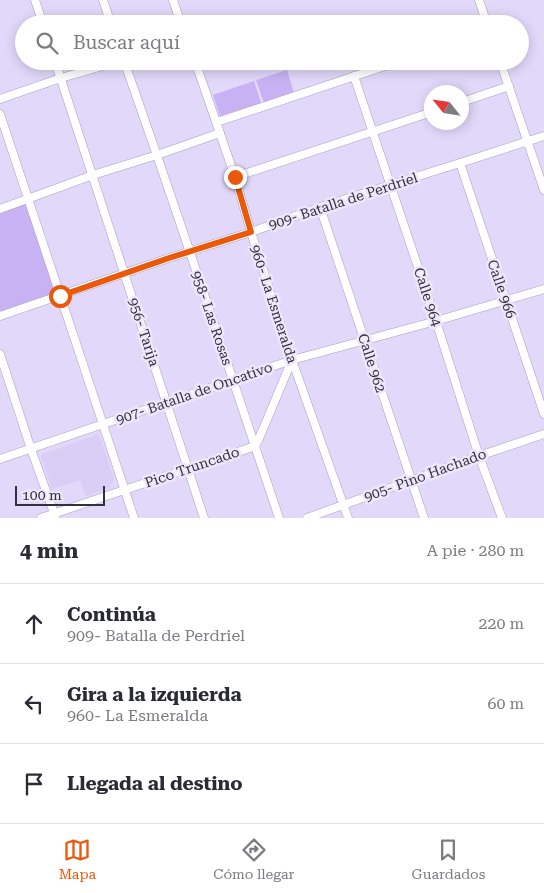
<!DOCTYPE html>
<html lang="es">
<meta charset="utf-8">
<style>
body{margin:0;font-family:"Roboto Serif",serif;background:#f7f7f7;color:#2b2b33}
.compass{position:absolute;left:424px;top:85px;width:45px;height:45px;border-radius:50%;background:#fff;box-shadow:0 2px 12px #0003;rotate:300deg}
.scale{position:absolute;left:15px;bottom:12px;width:90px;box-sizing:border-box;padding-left:5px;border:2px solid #34303d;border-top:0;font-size:14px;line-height:18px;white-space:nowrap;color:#34303d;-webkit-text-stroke:4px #eee7fc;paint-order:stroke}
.stop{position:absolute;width:15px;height:15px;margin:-11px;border:4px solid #ea580c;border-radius:50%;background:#fff}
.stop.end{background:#ea580c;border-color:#fff;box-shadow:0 1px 5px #0008}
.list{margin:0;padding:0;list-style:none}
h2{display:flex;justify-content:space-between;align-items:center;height:65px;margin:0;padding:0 20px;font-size:21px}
h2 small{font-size:16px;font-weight:400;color:#7c7c81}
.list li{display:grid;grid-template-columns:32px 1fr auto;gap:15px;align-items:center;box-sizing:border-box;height:80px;padding:0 20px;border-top:1px solid #e1e1e2}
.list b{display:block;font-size:19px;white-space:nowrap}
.list p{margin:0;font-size:16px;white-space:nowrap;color:#7c7c81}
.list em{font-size:16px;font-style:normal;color:#7c7c81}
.icon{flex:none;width:28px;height:28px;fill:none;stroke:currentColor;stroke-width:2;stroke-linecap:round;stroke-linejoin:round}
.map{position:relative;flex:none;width:544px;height:518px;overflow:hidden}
.search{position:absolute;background:#fff;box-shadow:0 2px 12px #0003;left:15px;right:15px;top:15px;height:55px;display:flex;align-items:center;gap:12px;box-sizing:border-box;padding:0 18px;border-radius:28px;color:#7c7c81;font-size:19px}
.sheet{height:305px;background:#fff}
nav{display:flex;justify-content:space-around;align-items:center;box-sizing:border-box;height:70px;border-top:1px solid #e1e1e2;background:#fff;font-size:14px;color:#7c7c81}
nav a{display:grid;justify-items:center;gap:2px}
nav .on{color:#ea580c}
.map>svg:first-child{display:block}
</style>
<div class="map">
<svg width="544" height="518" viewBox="0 0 544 518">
<rect width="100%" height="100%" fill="#e2d8fa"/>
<polygon fill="#dacdf6" points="99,434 114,479 110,487 86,496 80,480 52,489 41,456 42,454"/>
<g fill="#c8b2f4">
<polygon points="287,70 294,93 264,103 256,80"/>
<polygon points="254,81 261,103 220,116 213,95"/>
<polygon points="27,203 57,295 0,314 0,212"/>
</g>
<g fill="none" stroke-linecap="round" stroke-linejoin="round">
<g stroke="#a99fbf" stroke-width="9">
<g id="minor">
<polyline points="35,0 43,24"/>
<polyline points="103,0 111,24"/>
<polyline points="173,0 181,24"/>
<polyline points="479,0 487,24"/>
<polyline points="55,61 204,518"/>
<path d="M 124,61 C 178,213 228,366 279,518"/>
<polyline points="195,61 235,177 251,232 292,360 348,518"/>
<polyline points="500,61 544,190"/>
<polyline points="354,76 436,321 479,456 502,518"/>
<polyline points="0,99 61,78 120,61"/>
<polyline points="462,102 509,86"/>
<polyline points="0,114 134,518"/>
<polyline points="217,122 400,61"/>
<polyline points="460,163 544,414"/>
<polyline points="235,177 432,112"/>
<polyline points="320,207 424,518"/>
<polyline points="0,209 93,175 157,155 220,133"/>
<polyline points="0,316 169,258 251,232 320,207 460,163 544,136"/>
<polyline points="0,354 31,449 55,516"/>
<polyline points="0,459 292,360 436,321 544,289"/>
<polyline points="41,518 255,446 258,441 292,360"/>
<polyline points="307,518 479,456 544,434"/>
</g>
</g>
<use href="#minor" stroke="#fff" stroke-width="8"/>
</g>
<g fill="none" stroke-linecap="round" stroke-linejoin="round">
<polyline stroke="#ea580c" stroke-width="6" points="60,296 169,258 251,232 235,177"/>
</g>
<g text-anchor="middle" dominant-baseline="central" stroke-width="5" stroke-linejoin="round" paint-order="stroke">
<g font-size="14" fill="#34303d" stroke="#eee7fc">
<text transform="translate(343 201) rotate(-18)">909- Batalla de Perdriel</text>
<text transform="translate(502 289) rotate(71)">Calle 966</text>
<text transform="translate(428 297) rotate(72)">Calle 964</text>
<text transform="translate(274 304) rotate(72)">960- La Esmeralda</text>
<text transform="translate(212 318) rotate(71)">958- Las Rosas</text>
<text transform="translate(144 332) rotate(72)">956- Tarija</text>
<text transform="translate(372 363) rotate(72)">Calle 962</text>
<text transform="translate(194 393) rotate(-19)">907- Batalla de Oncativo</text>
<text transform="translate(192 467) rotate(-19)">Pico Truncado</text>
<text transform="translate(425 475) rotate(-20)">905- Pino Hachado</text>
</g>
</g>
</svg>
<svg class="compass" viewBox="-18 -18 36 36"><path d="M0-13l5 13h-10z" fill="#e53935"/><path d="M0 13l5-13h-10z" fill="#7c7c81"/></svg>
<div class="scale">100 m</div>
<div class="stop" style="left:60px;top:296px"></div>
<div class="stop end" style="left:235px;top:177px"></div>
<div class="search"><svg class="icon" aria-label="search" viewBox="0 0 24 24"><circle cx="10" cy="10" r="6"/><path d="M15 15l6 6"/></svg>Buscar aquí</div>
</div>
<section class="sheet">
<h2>4 min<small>A pie · 280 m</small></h2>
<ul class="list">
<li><svg class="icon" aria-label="ahead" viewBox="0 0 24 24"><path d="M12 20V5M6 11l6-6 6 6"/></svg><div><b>Continúa</b><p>909- Batalla de Perdriel</p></div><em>220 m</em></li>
<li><svg class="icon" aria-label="left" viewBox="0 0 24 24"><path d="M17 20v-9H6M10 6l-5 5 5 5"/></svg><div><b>Gira a la izquierda</b><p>960- La Esmeralda</p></div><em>60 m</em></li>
<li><svg class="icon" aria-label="arrive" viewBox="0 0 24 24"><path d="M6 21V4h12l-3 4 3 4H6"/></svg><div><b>Llegada al destino</b></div></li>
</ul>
</section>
<nav>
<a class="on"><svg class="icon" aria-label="map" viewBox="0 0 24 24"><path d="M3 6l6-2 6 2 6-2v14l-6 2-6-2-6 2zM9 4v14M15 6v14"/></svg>Mapa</a>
<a><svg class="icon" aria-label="directions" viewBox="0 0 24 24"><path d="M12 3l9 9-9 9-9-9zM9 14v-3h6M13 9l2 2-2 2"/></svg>Cómo llegar</a>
<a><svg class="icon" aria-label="saved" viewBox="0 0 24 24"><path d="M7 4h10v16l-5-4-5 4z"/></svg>Guardados</a>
</nav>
